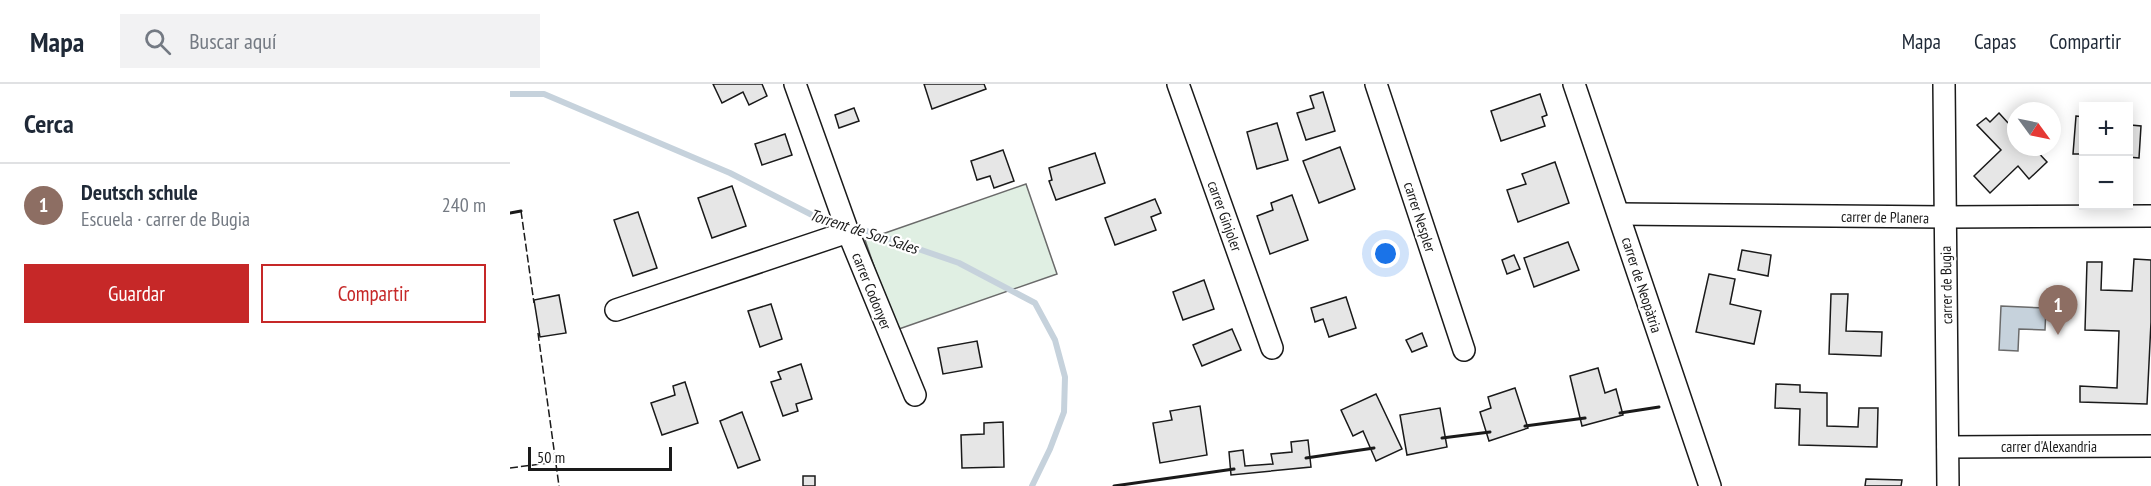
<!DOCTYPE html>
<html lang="es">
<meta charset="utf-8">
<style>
body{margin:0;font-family:"PT Sans Narrow",sans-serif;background:#f2f2f3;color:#1f2937}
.controls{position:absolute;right:18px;top:18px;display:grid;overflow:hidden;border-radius:0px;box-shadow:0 3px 15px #0003}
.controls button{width:54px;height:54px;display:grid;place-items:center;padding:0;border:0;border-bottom:2px solid #e0e1e3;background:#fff;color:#1f2937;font:30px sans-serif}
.compass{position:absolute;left:1497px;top:18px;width:54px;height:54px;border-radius:50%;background:#fff;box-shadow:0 3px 15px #0003;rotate:123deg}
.scale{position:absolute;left:18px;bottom:15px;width:144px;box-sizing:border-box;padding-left:6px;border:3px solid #1a1a1a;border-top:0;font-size:16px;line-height:21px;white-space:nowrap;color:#1a1a1a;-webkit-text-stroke:4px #fff;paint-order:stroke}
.you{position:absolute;left:876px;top:170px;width:21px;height:21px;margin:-15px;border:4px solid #fff;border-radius:50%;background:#1a73e8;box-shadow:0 0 0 9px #1a73e833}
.badge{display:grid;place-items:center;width:39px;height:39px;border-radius:50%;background:#c62828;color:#fff;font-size:20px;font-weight:700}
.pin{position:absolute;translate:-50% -50px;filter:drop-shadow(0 2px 3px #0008)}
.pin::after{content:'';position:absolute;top:32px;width:21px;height:18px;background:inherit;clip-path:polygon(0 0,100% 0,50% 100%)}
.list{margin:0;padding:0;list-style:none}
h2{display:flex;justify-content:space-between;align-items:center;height:78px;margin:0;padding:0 24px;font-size:26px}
h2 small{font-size:20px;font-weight:400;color:#747a83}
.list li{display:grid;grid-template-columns:39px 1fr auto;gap:18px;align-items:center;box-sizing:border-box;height:84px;padding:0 24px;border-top:2px solid #e0e1e3}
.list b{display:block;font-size:22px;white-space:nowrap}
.list p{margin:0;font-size:20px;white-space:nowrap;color:#747a83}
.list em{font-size:20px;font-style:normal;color:#747a83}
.actions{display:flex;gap:12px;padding:18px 24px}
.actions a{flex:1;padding:14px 0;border:2px solid #c62828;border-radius:0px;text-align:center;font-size:21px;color:#c62828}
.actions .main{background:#c62828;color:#fff}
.icon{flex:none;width:33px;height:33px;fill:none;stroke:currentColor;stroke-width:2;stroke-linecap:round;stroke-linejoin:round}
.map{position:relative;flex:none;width:1641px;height:402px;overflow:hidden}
header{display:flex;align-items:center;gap:36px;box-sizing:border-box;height:84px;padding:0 30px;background:#fff;border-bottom:2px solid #e0e1e3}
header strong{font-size:28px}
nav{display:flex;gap:33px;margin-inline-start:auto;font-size:21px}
.search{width:420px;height:54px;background:#f2f2f3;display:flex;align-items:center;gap:15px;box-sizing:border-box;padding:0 21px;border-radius:0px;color:#747a83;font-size:22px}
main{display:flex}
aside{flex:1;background:#fff}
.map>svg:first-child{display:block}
</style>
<header>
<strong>Mapa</strong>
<div class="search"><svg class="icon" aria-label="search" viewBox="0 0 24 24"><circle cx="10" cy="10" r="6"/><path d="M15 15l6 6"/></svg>Buscar aquí</div>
<nav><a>Mapa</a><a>Capas</a><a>Compartir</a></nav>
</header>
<main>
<aside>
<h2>Cerca<small></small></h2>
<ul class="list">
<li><span class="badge" style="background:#8d6e63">1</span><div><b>Deutsch schule</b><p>Escuela · carrer de Bugia</p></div><em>240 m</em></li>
</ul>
<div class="actions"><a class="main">Guardar</a><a>Compartir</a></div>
</aside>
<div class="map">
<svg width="1641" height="402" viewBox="0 0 1641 402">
<rect width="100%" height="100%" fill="#fff"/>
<polygon fill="#e0efe3" stroke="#6a6a6a" stroke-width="1.5" points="516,100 547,190 386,246 355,156"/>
<polygon fill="#c6d2dc" stroke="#6a6a6a" stroke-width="1.5" points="1491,222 1536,224 1535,246 1509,245 1508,267 1489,266"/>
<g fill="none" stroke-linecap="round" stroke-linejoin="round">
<g stroke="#c6d2dc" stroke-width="6">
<polyline points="0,10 34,10 220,89 306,133 329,138"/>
<polyline points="339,141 449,179 525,219 545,256 555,293 554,328 540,365 522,402"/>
</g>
</g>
<g fill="#e6e6e6" stroke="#1a1a1a" stroke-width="1.5">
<polygon points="203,0 252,0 257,12 239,21 233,8 212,19"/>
<polygon points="414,0 474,0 476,5 422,25"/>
<polygon points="813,8 825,47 796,56 787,29 804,24 800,12"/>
<polygon points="1030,10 1037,31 1032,33 1035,42 991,57 981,27"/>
<polygon points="1618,23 1622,23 1621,41 1631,42 1629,74 1618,73"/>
<polygon points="344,24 349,37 329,44 325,31"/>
<polygon points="1489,29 1499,40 1506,34 1506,63 1523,63 1537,78 1519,95 1508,82 1480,109 1464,92 1491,66 1467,41 1476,34 1480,38"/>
<polygon points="1566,32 1574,33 1574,70 1563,70"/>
<polygon points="767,39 778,76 747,85 737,48"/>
<polygon points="275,50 282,71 252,81 245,60"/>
<polygon points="830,63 845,105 809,119 793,77"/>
<polygon points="493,66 504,97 484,104 480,92 467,96 461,77"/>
<polygon points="585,69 595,99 546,116 539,97 542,96 539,84"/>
<polygon points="1045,78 1059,119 1008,138 997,106 1016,100 1012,90"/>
<polygon points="222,102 236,142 202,154 188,114"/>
<polygon points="782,111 798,156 760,170 747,132 763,126 761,119"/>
<polygon points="645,115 651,129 641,133 646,146 605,161 595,134"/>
<polygon points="128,128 147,184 123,192 104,136"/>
<polygon points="1058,158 1069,186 1024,203 1014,174"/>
<polygon points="1232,166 1261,171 1258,192 1228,186"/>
<polygon points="1004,171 1010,185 997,190 992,176"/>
<polygon points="1624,175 1641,176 1641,238 1637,320 1570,318 1570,302 1607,304 1609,247 1575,246 1577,178 1592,178 1591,206 1622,207"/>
<polygon points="1199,190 1225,195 1220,220 1251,227 1244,260 1186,248"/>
<polygon points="694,196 704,225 673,236 663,208"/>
<polygon points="1321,210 1338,210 1336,247 1372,248 1371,272 1319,270"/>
<polygon points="49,211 56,249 30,253 24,216"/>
<polygon points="836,213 846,244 819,253 813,235 805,238 801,224"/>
<polygon points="261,220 272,255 250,263 238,227"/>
<polygon points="722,245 731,266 692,282 683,261"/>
<polygon points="912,249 917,262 902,268 896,256"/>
<polygon points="467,257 472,283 433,290 428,264"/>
<polygon points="291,280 302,315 286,320 288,327 273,332 261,298 271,295 268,288"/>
<polygon points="1088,284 1095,309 1106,305 1113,331 1072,342 1060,292"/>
<polygon points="175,298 188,339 152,351 141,319 165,311 163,302"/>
<polygon points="1266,300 1290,301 1290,308 1317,309 1317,342 1348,343 1349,324 1368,324 1367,363 1289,361 1290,325 1265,324"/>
<polygon points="1005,304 1018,344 979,357 970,328 981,324 978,313"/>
<polygon points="866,310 892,365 866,377 853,347 843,352 831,326"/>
<polygon points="690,322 697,371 650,379 643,339 662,336 660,327"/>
<polygon points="930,324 937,363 897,371 890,331"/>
<polygon points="232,328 250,376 228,384 210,337"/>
<polygon points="493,338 494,383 452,384 451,351 474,350 474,339"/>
<polygon points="798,356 801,383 721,391 719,368 733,366 735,382 763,380 761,370 782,368 781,358"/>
<rect x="293" y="392" width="12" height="10"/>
<polygon points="1356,395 1392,396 1391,402 1355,402"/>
</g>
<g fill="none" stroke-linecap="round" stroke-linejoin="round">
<g stroke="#1a1a1a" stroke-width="24">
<g id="minor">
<polyline points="285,0 338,148 405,311"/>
<polyline points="668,0 762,264"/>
<polyline points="866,0 954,266"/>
<polyline points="1064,0 1200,402"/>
<polyline points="1434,0 1438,402"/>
<polyline points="1109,130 1435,133 1641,132"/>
<polyline points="106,226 338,148"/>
<polyline points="1438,363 1641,362"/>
</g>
</g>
<use href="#minor" stroke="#fff" stroke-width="21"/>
<g stroke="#1a1a1a" stroke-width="1.5" stroke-dasharray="8 3" stroke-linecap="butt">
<polyline points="11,127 24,219"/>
<polyline points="28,249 49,402"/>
<polyline points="0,384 46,378"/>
</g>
<g stroke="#1a1a1a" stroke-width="3">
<polyline points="0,129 11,127"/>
<polyline points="1110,329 1149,323"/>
<polyline points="1015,342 1075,334"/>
<polyline points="932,354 980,348"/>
<polyline points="796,374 864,364"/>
<polyline points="604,402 724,385"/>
</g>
</g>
<g text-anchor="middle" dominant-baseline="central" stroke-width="4.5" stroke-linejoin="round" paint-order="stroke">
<g font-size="15" fill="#1a1a1a" stroke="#fff">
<text transform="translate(715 132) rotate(70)">carrer Ginjoler</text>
<text transform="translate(910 133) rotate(72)">carrer Nespler</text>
<text transform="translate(1375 133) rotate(1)">carrer de Planera</text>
<text transform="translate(1132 201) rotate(72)">carrer de Neopàtria</text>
<text transform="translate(1436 201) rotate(-91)">carrer de Bugia</text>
<text transform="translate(362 207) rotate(68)">carrer Codonyer</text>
<text x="1539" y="362">carrer d'Alexandria</text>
</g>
<g font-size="16" font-style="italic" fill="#1a1a1a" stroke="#fff">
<text transform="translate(354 147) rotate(18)">Torrent de Son Sales</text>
</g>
</g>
</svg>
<div class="controls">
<button>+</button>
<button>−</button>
</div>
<svg class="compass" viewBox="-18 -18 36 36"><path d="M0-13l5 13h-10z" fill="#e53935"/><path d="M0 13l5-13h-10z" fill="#747a83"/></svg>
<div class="scale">50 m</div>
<div class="you"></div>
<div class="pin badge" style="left:1548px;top:251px;background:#8d6e63">1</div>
</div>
</main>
